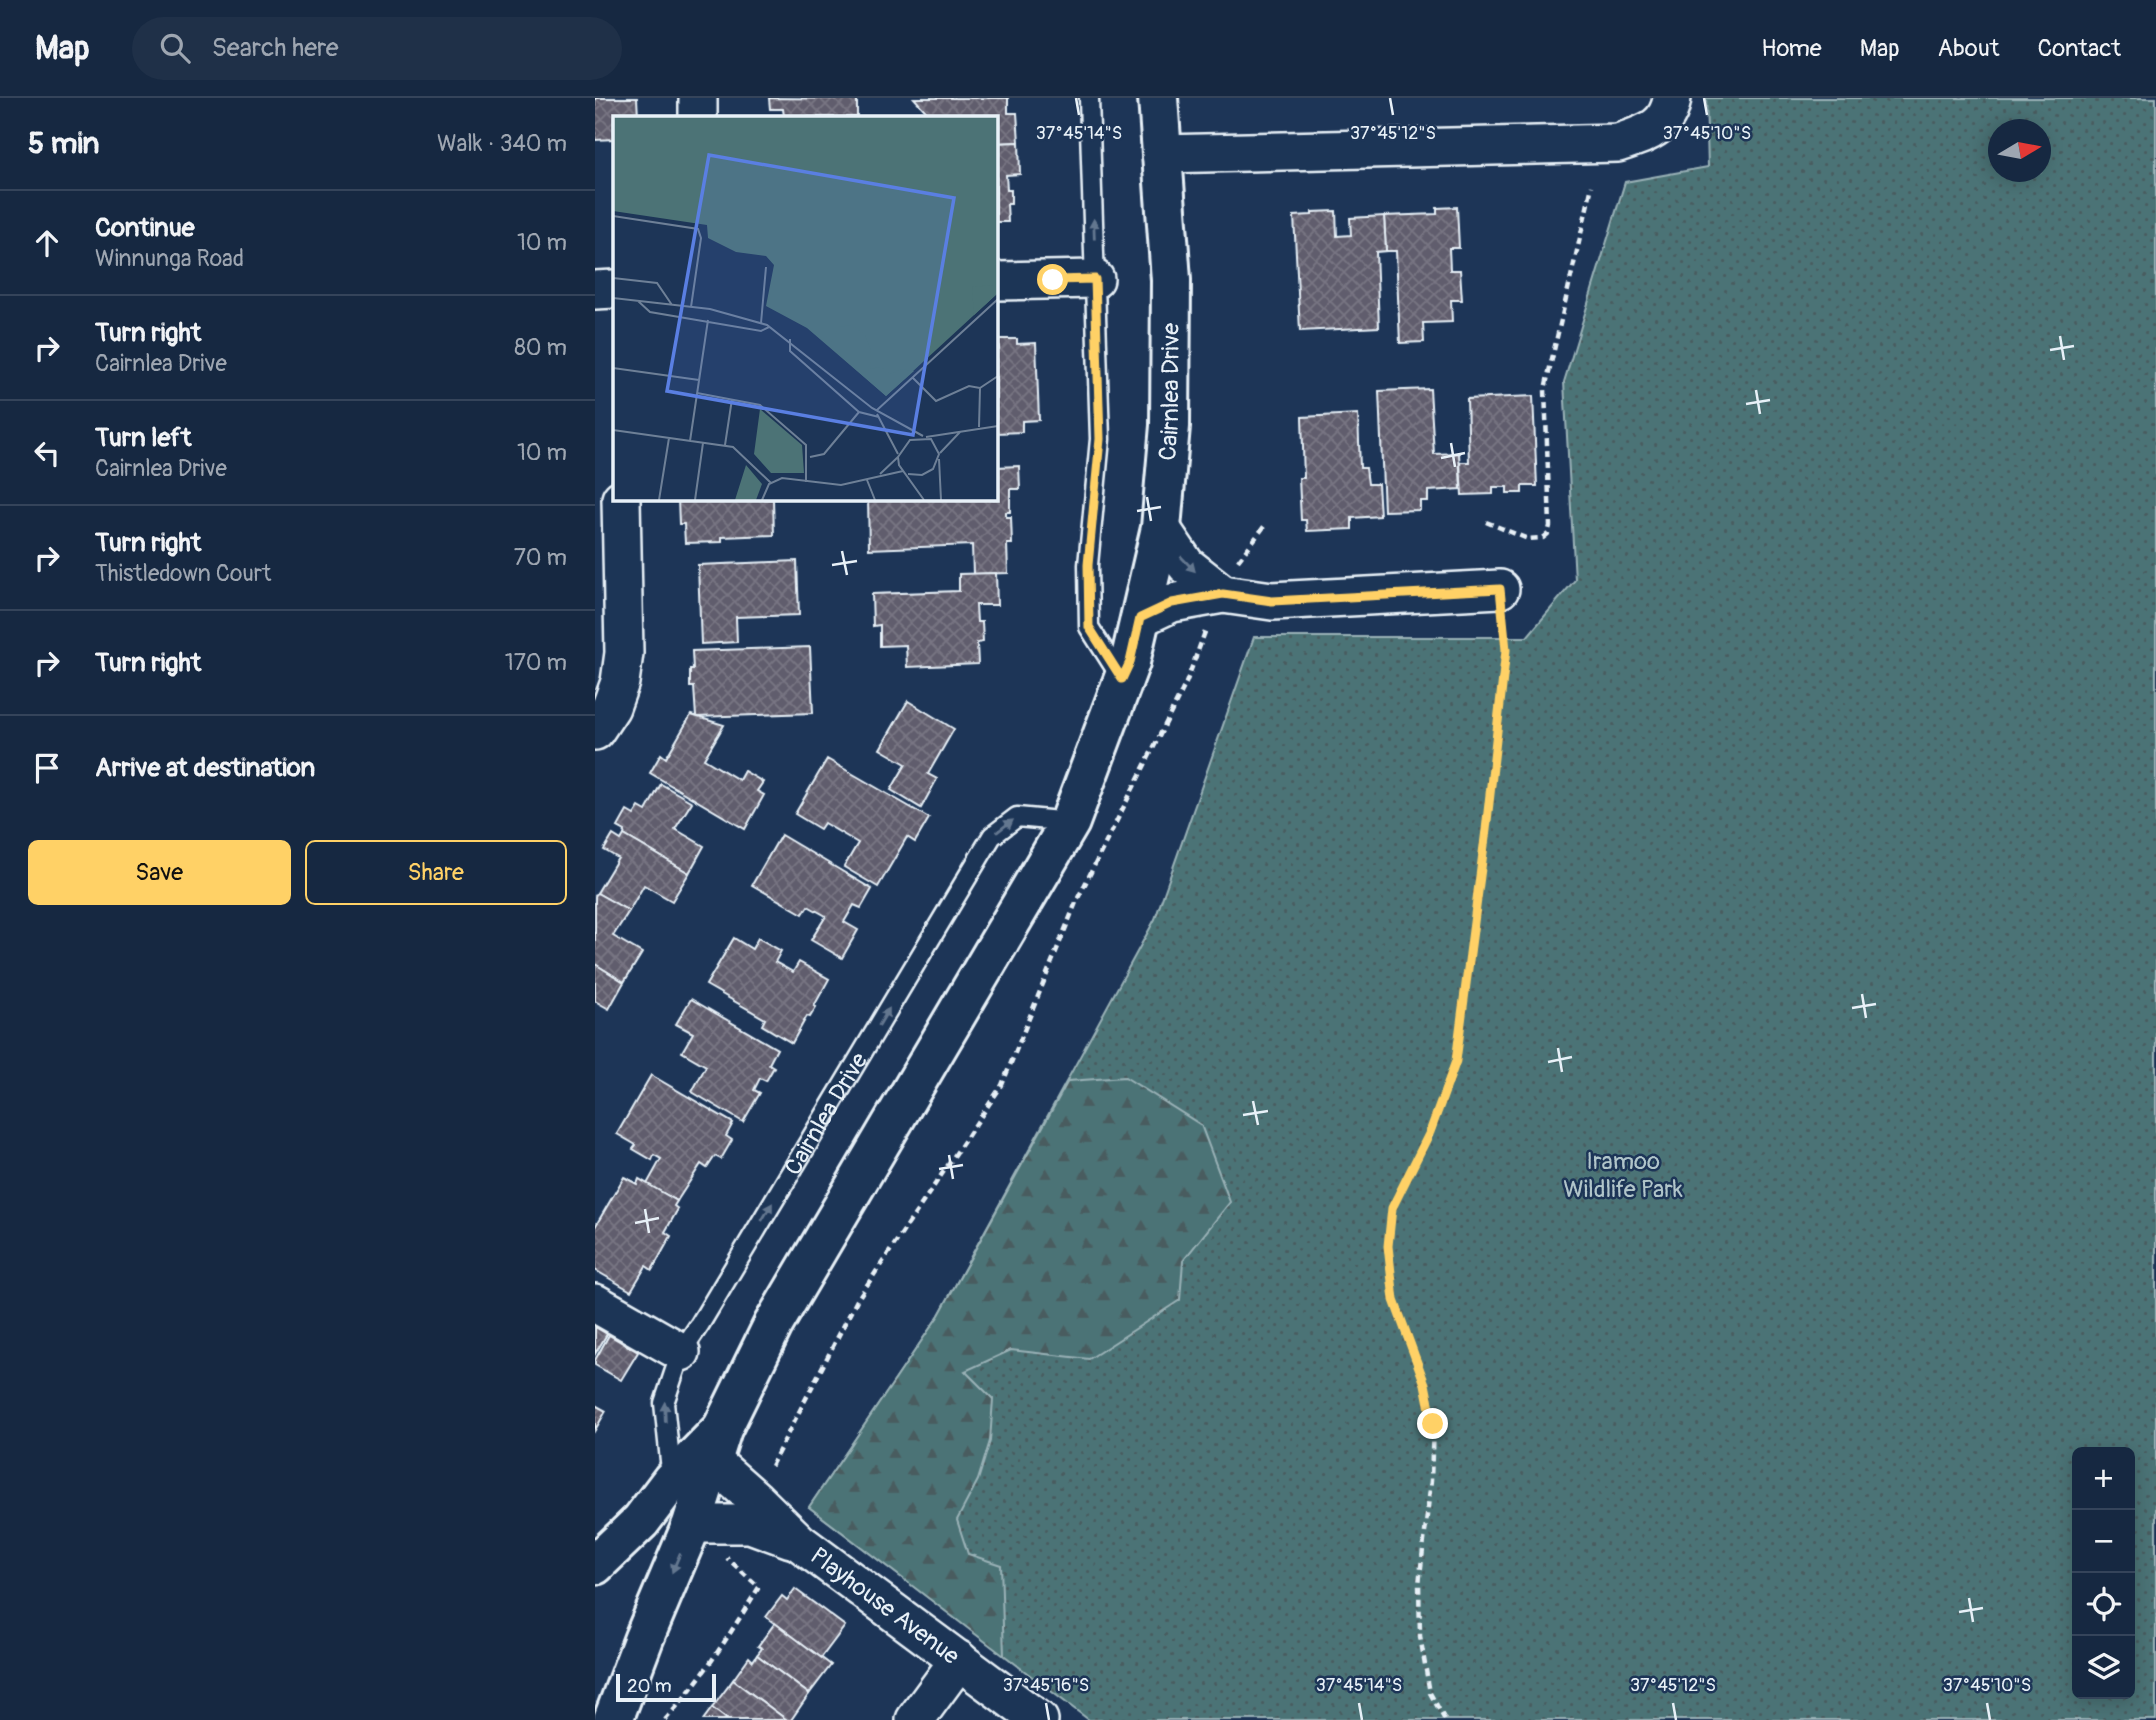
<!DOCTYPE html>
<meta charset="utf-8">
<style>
body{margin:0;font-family:Pangolin,sans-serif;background:#1f3048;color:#f1f3f6}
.controls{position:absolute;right:21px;bottom:21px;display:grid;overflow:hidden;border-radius:10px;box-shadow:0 4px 18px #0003}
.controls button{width:63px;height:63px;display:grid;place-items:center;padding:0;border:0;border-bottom:2px solid #35445a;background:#162841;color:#f1f3f6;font:35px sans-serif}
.compass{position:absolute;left:1393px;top:21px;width:63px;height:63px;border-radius:50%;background:#162841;box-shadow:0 4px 18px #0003;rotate:80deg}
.scale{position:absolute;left:21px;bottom:18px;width:100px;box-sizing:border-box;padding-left:7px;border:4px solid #e8f1f8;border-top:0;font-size:19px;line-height:24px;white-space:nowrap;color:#e8f1f8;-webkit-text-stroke:5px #1d3557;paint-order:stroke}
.stop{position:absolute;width:21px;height:21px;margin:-16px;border:5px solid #ffd166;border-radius:50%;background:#fff}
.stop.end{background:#ffd166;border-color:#fff;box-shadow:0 2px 7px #0008}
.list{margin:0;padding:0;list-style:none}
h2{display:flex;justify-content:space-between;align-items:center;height:91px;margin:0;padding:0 28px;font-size:30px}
h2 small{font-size:23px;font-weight:400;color:#9ea6b1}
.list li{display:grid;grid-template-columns:46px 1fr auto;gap:21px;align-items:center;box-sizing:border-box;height:105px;padding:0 28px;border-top:2px solid #35445a}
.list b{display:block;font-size:26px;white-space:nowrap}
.list p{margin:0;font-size:23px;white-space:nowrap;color:#9ea6b1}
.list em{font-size:23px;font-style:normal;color:#9ea6b1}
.actions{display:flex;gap:14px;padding:21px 28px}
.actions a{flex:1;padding:16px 0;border:2px solid #ffd166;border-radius:10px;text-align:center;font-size:24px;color:#ffd166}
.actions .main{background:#ffd166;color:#111}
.icon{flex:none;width:38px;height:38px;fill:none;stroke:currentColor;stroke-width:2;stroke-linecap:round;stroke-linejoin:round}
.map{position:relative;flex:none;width:1561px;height:1622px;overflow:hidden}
header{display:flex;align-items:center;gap:42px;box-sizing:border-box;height:98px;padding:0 35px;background:#162841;border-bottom:2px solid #35445a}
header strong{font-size:33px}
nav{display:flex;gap:38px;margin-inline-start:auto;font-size:24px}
.search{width:490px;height:63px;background:#1f3048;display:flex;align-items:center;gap:18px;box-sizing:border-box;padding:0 24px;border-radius:38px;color:#9ea6b1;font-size:26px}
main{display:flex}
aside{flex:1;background:#162841}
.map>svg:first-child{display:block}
</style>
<header>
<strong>Map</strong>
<div class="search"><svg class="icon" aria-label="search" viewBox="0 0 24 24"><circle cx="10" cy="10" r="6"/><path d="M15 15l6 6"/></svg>Search here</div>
<nav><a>Home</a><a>Map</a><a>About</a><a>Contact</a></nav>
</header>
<main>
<aside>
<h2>5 min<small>Walk · 340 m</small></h2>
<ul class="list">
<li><svg class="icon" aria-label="ahead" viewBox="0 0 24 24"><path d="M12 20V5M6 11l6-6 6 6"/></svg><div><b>Continue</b><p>Winnunga Road</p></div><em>10 m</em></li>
<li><svg class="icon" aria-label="right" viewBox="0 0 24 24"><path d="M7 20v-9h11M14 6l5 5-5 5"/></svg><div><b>Turn right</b><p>Cairnlea Drive</p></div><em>80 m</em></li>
<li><svg class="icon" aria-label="left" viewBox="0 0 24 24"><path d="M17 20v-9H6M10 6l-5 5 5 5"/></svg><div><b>Turn left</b><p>Cairnlea Drive</p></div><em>10 m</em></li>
<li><svg class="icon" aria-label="right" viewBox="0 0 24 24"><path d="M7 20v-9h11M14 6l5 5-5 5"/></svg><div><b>Turn right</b><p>Thistledown Court</p></div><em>70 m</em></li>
<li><svg class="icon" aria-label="right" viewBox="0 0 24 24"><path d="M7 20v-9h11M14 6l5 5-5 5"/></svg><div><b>Turn right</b></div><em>170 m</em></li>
<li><svg class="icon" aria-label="arrive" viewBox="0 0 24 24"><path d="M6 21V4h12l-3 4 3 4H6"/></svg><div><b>Arrive at destination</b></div></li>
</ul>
<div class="actions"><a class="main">Save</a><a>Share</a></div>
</aside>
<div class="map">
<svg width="1561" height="1622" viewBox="0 0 1561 1622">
<defs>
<pattern id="grass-dots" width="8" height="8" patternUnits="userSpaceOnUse" patternTransform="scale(1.75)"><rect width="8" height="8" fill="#4c7376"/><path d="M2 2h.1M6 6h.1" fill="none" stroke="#495b5e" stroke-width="1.8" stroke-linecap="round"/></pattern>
<pattern id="forest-firs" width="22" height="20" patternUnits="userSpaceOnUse" patternTransform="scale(1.75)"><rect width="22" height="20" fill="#4c7376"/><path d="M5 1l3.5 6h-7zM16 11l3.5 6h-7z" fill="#495b5e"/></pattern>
<pattern id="building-cross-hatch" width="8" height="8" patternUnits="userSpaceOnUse" patternTransform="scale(1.75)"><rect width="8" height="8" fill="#615d6d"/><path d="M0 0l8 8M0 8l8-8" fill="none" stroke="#787583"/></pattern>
</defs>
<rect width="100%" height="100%" fill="#1d3557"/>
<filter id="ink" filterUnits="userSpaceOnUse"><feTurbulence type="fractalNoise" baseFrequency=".0143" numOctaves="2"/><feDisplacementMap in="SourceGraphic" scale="14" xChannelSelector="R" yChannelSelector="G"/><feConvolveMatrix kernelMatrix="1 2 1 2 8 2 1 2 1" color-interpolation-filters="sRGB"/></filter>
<g filter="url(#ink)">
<path fill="url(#grass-dots)" stroke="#9ab2b7" stroke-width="2" fill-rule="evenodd" d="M 1111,0 L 1561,0 L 1561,1622 L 494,1622 L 214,1409 L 344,1217 L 560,821 L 659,539 L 932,539 L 980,482 L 969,284 L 1030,84 L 1113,69 ZM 1404,32 L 1446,32 L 1446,74 L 1404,74 ZM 1482,1354 L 1535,1354 L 1535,1596 L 1482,1596 Z"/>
<polygon fill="url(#forest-firs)" stroke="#9ab2b7" stroke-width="2" points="530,979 606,1027 635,1104 588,1163 585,1202 494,1261 416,1252 370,1273 398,1301 395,1343 383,1382 362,1422 373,1456 406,1467 409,1558 214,1409 344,1217 473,983"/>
<g fill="url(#building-cross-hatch)" stroke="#e8f1f8" stroke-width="2">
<polygon points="0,0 42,0 43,19 19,19 19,41 0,42"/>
<polygon points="174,0 262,1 262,19 166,19 189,18 188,11 175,11"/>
<polygon points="319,0 413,0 413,15 422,15 424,44 401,45 401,19 336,19"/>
<polygon points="424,44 425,76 411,77 412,92 416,92 416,106 412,106 413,124 401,124 401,45"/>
<polygon points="862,109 864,150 854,150 855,172 865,172 867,202 856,202 857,224 828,225 829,244 805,245 801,153 791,153 789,118 842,116 842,110"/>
<polygon points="741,113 742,138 756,137 755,120 789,118 791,153 781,154 784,229 705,233 699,118 717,117 717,114"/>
<polygon points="403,241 422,241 422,246 441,245 444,322 427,323 427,334 401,335 401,251 404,251"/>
<polygon points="835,291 839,356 864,355 866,391 833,393 833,403 825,403 825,412 789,413 784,293"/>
<polygon points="938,298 942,388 927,388 927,395 912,395 912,389 898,389 898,396 867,397 865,364 874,364 872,301"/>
<polygon points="763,316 765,370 771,370 773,386 783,386 785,418 757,420 757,431 712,433 711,422 706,422 704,380 709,380 707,319"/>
<polygon points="424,368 425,391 415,391 415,414 411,414 411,419 416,419 417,446 412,446 413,475 378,476 377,447 274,451 273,401 401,401 401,369"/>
<polygon points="83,401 178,401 179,437 127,439 127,444 90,445 89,426 84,426"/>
<polygon points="202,463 204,517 141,519 142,544 106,546 103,467"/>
<polygon points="401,475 402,507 381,507 382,524 387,524 388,544 382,545 383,566 312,569 311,547 285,548 285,527 278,528 277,496 364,493 364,476"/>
<polygon points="215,549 218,615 101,619 99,589 95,589 95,571 98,571 97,553"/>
<polygon points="313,603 359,631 333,676 342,681 326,710 296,692 311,666 285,651"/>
<polygon points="96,617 129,627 109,661 144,682 149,673 168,684 162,693 169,697 150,731 55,675 66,656 71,660"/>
<polygon points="232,661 334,720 320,744 312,739 283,789 249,769 263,745 229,725 225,731 200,716"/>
<polygon points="66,686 97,704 80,731 109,748 94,775 29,737 30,733 23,729 32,713 39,717 44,709 51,713"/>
<polygon points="18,737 26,742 29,737 94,775 77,803 49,787 34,813 2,795 23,760 9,752"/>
<polygon points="186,737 277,791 266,810 259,807 249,824 263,832 247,860 216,842 231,818 213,808 208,816 157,787"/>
<polygon points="2,795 34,813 18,838 47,855 29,884 0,866 0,798"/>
<polygon points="139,840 157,851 163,840 186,853 180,864 198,874 204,864 234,881 219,908 221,909 215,919 212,918 197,945 167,927 170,921 111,887"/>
<polygon points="0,866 29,884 14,911 0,903"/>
<polygon points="96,901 182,951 174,966 179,969 171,983 165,980 159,992 165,995 148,1024 97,994 111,968 87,954 98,935 81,926"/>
<polygon points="56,977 138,1025 131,1038 137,1042 126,1061 120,1058 112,1070 106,1066 82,1103 52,1086 66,1061 59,1057 57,1062 38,1051 41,1047 22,1036"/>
<polygon points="29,1079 42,1086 44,1081 82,1103 79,1108 83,1111 70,1134 76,1138 57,1172 51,1168 36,1193 0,1172 0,1129"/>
<polygon points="0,1229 12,1236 0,1256"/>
<polygon points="14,1237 43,1254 26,1282 0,1267 0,1262"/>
<polygon points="0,1307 11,1313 0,1332"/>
<polygon points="200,1491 250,1528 226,1560 171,1519 187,1498 192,1502"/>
<polygon points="180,1525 236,1567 214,1596 162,1557 167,1550 163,1548"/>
<polygon points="162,1557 214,1596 196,1622 192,1622 138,1582 154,1559 158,1563"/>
<polygon points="138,1582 192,1622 133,1622 117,1610"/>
<polygon points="117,1610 133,1622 108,1622"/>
</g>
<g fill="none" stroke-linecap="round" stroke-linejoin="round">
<g stroke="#e8f1f8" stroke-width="23">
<g id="lane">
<polyline points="494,0 505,341 493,467 494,529 527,581"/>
<path id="s1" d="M 77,1382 L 69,1305 L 86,1254 L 105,1226 L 397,738 L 422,719 L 475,724"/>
</g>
</g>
<g stroke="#e8f1f8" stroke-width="42">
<g id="street">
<polyline points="103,0 103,19"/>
<path d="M 566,56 L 1023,45 C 1049,36 1073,31 1077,0"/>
<polyline points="401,183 500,181"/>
<polyline points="0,192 19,191"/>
<polyline points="566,430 591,467 628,496"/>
<polyline points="545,520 577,505 628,496 677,503 905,491"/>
<polyline points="0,633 16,609 25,584 29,555 26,401"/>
<polyline points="0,1205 86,1254"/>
<path id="s2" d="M 117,1363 L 160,1401 L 204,1444 L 444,1622"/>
<polyline points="97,1426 155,1426 196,1441"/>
<polyline points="320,1622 364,1562"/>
</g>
</g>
<g stroke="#e8f1f8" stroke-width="44">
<g id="secondary">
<polyline points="0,1467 46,1423 77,1382 123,1335"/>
<path id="s3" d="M 18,1622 L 49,1540 L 97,1426 L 127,1331 L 178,1227 L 475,724 L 535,564 L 566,430 L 575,328 L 576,182 L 563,0"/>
</g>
</g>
<g stroke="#e8f1f8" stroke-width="4.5" stroke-dasharray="7 5" stroke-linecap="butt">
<polyline points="891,424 933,441 948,440 953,436 955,428 950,291 997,88"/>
<polyline points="643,463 671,426"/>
<polyline points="176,1368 262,1202 407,987 482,802 591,585 610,534"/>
<path d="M 70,1622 C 107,1581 135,1536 164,1489 L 132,1460"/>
<polyline points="850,1622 835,1595 825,1538 824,1486 836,1383 838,1326 830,1286 799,1202 793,1148 797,1110 836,1034 861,963 891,732 911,552 908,524"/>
</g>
<use href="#lane" stroke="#1d3557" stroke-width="18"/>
<use href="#street" stroke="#1d3557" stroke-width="37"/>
<use href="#secondary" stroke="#1d3557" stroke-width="38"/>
</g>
<defs><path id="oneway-solid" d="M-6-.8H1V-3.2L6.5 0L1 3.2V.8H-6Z" transform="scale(1.75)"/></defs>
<g fill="#64778f">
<use href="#oneway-solid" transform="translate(499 131) rotate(-92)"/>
<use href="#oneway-solid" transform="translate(593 466) rotate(46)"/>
<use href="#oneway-solid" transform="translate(410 728) rotate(-37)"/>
<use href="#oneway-solid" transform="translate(289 919) rotate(-59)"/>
<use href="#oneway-solid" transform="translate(172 1114) rotate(-59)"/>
<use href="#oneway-solid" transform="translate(70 1314) rotate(-92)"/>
<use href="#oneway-solid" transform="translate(81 1465) rotate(113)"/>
</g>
</g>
<g fill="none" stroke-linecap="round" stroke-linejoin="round" filter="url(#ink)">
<polyline stroke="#ffd166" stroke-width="9" points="458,182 500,181 505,341 493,467 494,529 527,581 535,564 545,520 577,505 628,496 677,503 905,491 911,552 891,732 861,963 835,1034 797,1110 793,1148 799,1202 830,1286 838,1326"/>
</g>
<path fill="none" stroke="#e8f1f8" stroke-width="2.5" d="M 481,0 L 484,17M 795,0 L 798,17M 1109,0 L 1112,17M 1465,238 L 1469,262M 1455,252 L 1479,248M 1161,292 L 1165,316M 1151,306 L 1175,302M 856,345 L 860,369M 846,360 L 870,355M 552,399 L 556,423M 542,413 L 566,409M 247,453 L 252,477M 237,467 L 262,463M 1267,896 L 1271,920M 1257,910 L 1281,906M 963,950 L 967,974M 953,964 L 977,959M 658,1003 L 663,1027M 648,1017 L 673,1013M 354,1057 L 358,1081M 344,1071 L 368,1067M 50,1111 L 54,1135M 40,1125 L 64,1120M 1374,1500 L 1378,1524M 1364,1514 L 1388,1510M 451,1605 L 454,1622M 764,1605 L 767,1622M 1078,1605 L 1081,1622M 1392,1605 L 1395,1622"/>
<g text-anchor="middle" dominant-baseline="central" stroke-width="5" stroke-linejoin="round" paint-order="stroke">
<g font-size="24" fill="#e8f1f8" stroke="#1d3557">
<text stroke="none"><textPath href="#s3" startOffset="1456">Cairnlea Drive</textPath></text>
<text stroke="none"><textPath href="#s1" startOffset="410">Cairnlea Drive</textPath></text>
<text stroke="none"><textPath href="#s2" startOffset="226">Playhouse Avenue</textPath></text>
</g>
<g font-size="24" fill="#b1c5ca" stroke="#1d3557">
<text x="1028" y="1063">Iramoo<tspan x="1028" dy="28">Wildlife Park</tspan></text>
</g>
</g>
<g transform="translate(18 18)">
<rect width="385" height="385" fill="#1d3557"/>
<path d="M 0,1 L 385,1 L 385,177 L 273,280 L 194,212 L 153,190 L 161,149 L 153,140 L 123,136 L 95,122 L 94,109 L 0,95 ZM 147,293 L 189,329 L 191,357 L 158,357 L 141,338 ZM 133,349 L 149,368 L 143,384 L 122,384 Z" fill="#4c7376"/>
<path d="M 380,169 L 385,177 L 361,199 L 359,171 ZM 238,209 L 252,219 L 258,234 L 257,253 L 268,251 L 279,258 L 287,253 L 301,255 L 273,280 L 216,230 L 226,211 Z" fill="#4c7376"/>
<path fill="none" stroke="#6e8097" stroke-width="2" d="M 0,100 L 85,113 L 88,122 L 78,191M 0,162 L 44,167 L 59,189M 0,182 L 97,193 L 154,209 L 259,292 L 310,320M 25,185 L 37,196 L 148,215 L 156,211M 148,207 L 153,151M 177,223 L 177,235 L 246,296 L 266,301M 0,252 L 86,264M 300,262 L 323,285 L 356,270 L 367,272M 84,277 L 147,289 L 193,329 L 193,366M 264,294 L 385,183M 264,298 L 285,338M 366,311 L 367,272 L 385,260M 0,314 L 120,331 L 158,367M 313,321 L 385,310M 77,325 L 95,204M 112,329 L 119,283M 327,337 L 347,316M 197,341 L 211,338 L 246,296M 326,343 L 328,384M 267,358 L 285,341M 295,358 L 309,359 L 320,353 L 326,338 L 318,323 L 297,324 L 285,341 L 286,349 L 311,384M 254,364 L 262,384M 46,384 L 56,322M 82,384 L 90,327M 149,384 L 156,368 L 169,362 L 228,369 L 290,355"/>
<path fill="#5a7fe2" fill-opacity="0.15" stroke="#5a7fe2" stroke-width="3.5" d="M 96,39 L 341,82 L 300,319 L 54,275 Z"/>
<rect width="385" height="385" fill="none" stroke="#e8f1f8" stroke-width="3.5"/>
</g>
<g font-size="18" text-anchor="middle" fill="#e8f1f8" stroke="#1d3557" stroke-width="5" stroke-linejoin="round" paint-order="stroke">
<text x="484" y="41">37°45'14"S</text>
<text x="798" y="41">37°45'12"S</text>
<text x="1112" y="41">37°45'10"S</text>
<text x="451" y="1593">37°45'16"S</text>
<text x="764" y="1593">37°45'14"S</text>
<text x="1078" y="1593">37°45'12"S</text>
<text x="1392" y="1593">37°45'10"S</text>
</g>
</svg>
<div class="controls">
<button>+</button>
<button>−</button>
<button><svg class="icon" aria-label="locate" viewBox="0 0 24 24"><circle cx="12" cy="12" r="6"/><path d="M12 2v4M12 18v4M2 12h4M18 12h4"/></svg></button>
<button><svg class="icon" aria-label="layers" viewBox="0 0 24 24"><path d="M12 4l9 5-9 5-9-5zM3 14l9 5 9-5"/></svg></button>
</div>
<svg class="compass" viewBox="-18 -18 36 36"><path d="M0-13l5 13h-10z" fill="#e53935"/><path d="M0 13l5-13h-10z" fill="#9ea6b1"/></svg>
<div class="scale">20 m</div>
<div class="stop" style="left:458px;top:182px"></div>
<div class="stop end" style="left:838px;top:1326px"></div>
</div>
</main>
